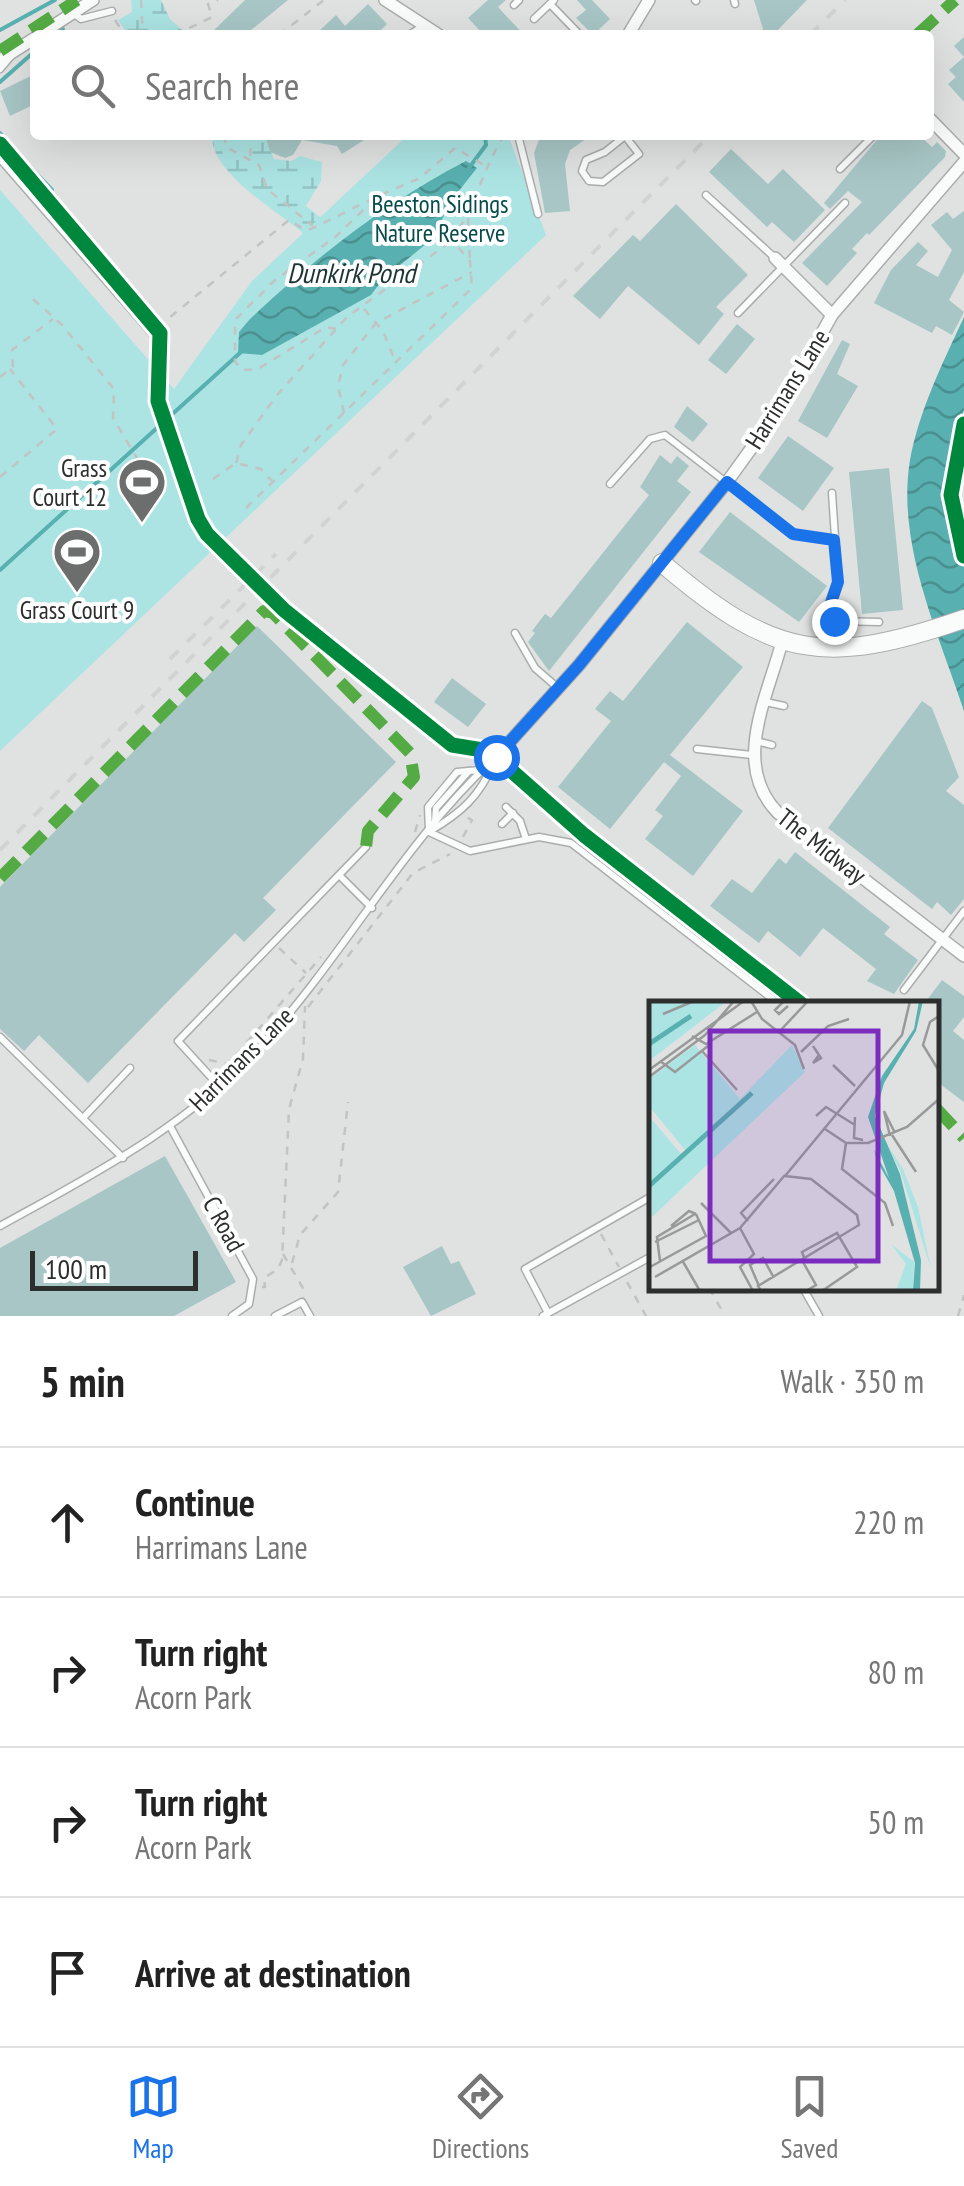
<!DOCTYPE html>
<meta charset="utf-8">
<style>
body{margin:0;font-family:"PT Sans Narrow",sans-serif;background:#f2f2f2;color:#222}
.scale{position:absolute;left:30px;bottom:25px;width:168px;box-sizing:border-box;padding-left:10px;border:5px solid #2d2e2e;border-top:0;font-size:28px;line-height:35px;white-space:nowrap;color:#2d2e2e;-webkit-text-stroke:8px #fff;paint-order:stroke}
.stop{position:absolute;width:30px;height:30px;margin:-22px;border:8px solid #1a73e8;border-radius:50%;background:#fff}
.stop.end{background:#1a73e8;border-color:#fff;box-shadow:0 2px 10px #0008}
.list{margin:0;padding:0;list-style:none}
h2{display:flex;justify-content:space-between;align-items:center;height:130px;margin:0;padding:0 40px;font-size:42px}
h2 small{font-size:32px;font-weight:400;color:#767676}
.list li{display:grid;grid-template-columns:65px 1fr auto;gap:30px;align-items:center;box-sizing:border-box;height:150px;padding:0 40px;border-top:2px solid #e0e0e0}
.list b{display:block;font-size:38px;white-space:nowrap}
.list p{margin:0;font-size:32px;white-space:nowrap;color:#767676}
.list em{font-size:32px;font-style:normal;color:#767676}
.icon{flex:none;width:55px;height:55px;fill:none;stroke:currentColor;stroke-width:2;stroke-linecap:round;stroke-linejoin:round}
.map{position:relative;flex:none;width:964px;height:1316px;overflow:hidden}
.search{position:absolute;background:#fff;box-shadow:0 10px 40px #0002;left:30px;right:30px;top:30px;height:110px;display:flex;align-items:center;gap:25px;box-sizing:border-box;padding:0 35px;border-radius:10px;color:#767676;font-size:38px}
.sheet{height:730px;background:#fff}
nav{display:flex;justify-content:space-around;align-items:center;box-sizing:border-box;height:140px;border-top:2px solid #e0e0e0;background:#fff;font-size:28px;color:#767676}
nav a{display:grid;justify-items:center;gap:5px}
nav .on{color:#1a73e8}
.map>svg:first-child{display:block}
</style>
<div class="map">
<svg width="964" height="1316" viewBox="0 0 964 1316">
<defs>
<pattern id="wetland-marsh" width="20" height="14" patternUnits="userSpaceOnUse" patternTransform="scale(2.5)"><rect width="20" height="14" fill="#abe4e3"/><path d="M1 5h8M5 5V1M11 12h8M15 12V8" fill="none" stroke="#93c4c3"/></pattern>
<pattern id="water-waves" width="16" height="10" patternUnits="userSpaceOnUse" patternTransform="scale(2.5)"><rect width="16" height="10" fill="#59b0b0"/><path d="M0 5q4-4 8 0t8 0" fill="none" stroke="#4a9090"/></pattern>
</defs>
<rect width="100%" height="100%" fill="#e0e2e2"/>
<g fill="url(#wetland-marsh)">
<polygon points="131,0 161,0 170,19 188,35 128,35 118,20 132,12"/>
<path d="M 212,135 L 264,135 L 274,159 L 291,161 L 300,156 L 322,162 L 321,181 L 306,206 L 321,218 L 304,234 C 278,211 210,173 212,135 Z"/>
</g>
<polygon fill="#abe4e3" points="408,135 508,135 546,235 0,751 0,190 174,389 252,281"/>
<g fill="url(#water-waves)">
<path d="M 466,161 L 477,168 L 454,197 L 431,240 L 383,279 L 371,295 L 262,355 L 238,353 L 239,332 L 250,319 C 316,257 385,203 466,161 Z"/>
<path d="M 964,317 L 964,410 L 954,442 L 949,489 L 951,533 L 964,567 L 964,711 C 939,634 896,545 910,460 C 919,411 943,362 964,317 Z"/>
</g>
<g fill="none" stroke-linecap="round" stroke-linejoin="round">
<g stroke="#59b0b0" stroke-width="4">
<polyline points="0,30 55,0"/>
<polyline points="55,35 63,29"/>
<polyline points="0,82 35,51"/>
<polyline points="0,133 25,161"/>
<polyline points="30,167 52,190"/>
<polyline points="469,168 486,145 485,135"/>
<polyline points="0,570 241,352"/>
</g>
</g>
<g fill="#a7c6c5">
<polygon points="245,0 288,0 245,35 209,35"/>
<polygon points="488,0 506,0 498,7 524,35 484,35 468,18"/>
<polygon points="577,0 592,0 610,19 593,35 576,18 586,10"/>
<polygon points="754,0 807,0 773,35 757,35 763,29"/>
<polygon points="368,4 387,24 376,35 315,35 336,15 345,26"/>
<polygon points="964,37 964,102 948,84 956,77 949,70 964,57 954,46"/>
<polygon points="35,74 35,104 10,116 0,91"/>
<polygon points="265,135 372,135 342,154 337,146 302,140 293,155 285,158 270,152"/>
<polygon points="547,135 592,135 570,150 565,164 570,211 545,213 534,153 540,137"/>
<polygon points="881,135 919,135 932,147 937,142 946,151 945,157 869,235 867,233 852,249 857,253 827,286 802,263 862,202 848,191 830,209 824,203"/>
<polygon points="731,149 768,184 783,169 825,210 794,242 772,222 767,227 709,172"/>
<polygon points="676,204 748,275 716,307 724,314 699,345 628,286 600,319 573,296 633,235 640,241"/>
<polygon points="964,211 964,272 949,300 964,312 952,335 936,326 932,333 874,303 891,270 918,242 928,251 916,265 938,277 952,250 931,225 947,212 953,219"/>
<polygon points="737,324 755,339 726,374 708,360"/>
<polygon points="842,340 850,344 837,374 858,386 827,438 798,421"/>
<polygon points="687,406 708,424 693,442 674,427"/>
<polygon points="788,436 834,468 803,511 758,478"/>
<polygon points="660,455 671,464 677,456 689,466 677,481 691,492 549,671 528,642 535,633 532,631 545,614 551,618 649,495 640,487"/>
<polygon points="889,468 903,610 862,614 849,472"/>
<polygon points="730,512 827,586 799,622 699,552"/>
<polygon points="687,622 743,667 670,755 743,811 693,876 645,839 663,816 655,810 681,776 664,762 610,829 558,787 611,721 595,709 610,691 623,701"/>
<polygon points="257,626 396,762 263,898 276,910 244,942 235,933 88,1083 39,1035 24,1051 0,1029 0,887"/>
<polygon points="452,678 486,704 468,727 434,702"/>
<polygon points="922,701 932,708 959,777 946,791 964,805 964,899 951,915 937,902 932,909 828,828"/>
<polygon points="795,852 890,927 884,934 918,960 894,994 867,981 876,969 823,928 800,957 768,931 759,943 710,906 732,879 752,893 779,858 786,864"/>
<polygon points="942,980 964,996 964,1017 953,1031 964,1040 964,1102 936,1081 936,1004 924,1004"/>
<polygon points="165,1156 236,1282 174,1316 0,1316 0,1248"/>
<polygon points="442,1246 451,1264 459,1261 476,1294 431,1316 403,1267"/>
</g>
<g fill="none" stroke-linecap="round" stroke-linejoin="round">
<g stroke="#abadad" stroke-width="9">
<g id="lane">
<polyline points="695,0 696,1"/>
<polyline points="734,0 735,4"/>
<polyline points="550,4 580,35"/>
<polyline points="514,5 519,0"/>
<polyline points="73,13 81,19 112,11"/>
<polyline points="534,19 554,0"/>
<polyline points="409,35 423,26"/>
<polyline points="0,69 11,56"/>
<polyline points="518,135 538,214"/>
<polyline points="625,135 625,136 639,154 603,182 589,181 582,171 586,160 605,152 625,136"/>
<polyline points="0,159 157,339"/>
<polyline points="840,169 874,135"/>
<polyline points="706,195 775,258"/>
<polyline points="738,313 845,203"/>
<polyline points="610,484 650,439 665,435 793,534 835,540"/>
<polyline points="832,493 838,582 827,614 833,621 879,622"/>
<polyline points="515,633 535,668 558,688"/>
<polyline points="766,702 784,706"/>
<polyline points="756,741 772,745"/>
<polyline points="697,749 752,755"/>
<polyline points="506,807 520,821 526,839"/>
<polyline points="435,821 436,808 469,771"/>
<polyline points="502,824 513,813"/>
<polyline points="429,831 428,807 457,772 480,770"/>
<path d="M 430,831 C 461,813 480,796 494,762"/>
<polyline points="429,832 470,851 539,837 571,843 779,1004"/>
<polyline points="340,876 372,908"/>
<polyline points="904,990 964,911"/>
<polyline points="0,1037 123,1158"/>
<polyline points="219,1086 178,1041 366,847"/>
<polyline points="83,1118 130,1068"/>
<polyline points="171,1128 253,1279 249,1304 232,1316"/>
<path d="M 0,1226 C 94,1174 188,1126 262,1045 C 345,954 405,840 496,757"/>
<polyline points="803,1288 819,1316"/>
<polyline points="548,1313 525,1269 652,1196"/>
<polyline points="275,1316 302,1302 310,1316"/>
<polyline points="543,1316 652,1256"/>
</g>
</g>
<g stroke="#abadad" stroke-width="14">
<g id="street">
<polyline points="385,0 439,35"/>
<polyline points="39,35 93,0"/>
<polyline points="628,35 649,0"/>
<polyline points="0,60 35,38"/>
<polyline points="929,118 964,154"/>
<polyline points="775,258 832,315"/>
<path d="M 782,642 C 767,698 731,765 778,813 L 964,956"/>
<polyline points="496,757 579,665 727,482 779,410 832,315 964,162"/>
</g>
</g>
<g stroke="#abadad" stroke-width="20">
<path id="secondary" d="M 662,563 C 774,659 825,667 964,619"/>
</g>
<g stroke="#c2c3c3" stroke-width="2.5" stroke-dasharray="8 8" stroke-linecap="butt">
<polyline points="141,0 142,22 152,35"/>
<polyline points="115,20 125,35"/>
<polyline points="175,35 212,17 208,4 218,0"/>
<polyline points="279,35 324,0"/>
<polyline points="224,135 226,147 259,165 267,189 313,226"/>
<polyline points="250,156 252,135"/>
<polyline points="468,218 470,260"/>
<polyline points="33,299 62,325 114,389 113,418 144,470"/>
<polyline points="364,309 383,331 395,361"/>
<polyline points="158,327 289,220 305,230 311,229 378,196"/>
<polyline points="336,329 326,327 258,369 243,370 235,362 235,320 274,281 334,238 378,196 420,178 455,148 489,168"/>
<polyline points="0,377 13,367 12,350 53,319"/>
<polyline points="344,413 338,386 343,365 376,323 472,272"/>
<polyline points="236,463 241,445 277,395 347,317 450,242"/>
<polyline points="0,477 57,429 10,369"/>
<polyline points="213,479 236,463 261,469 272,481"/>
<path d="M 246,508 L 472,288 L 470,261 L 452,240 C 474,209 483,169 504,135"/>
<polyline points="499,773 570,832"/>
<polyline points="415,832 420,815"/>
<polyline points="463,837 472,820 466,817"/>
<polyline points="279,948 306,973"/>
<polyline points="308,1007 413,873 450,854"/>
<polyline points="209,1060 228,1064 321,957"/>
<polyline points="651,1186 652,1186"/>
<polyline points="601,1234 619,1267"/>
<polyline points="283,1254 307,1295"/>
<polyline points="292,1263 300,1235 338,1192 348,1102"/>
<polyline points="627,1282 646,1316"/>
<polyline points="262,1287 265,1287 264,1278 278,1269 282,1260 289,1109 303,1059 305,1006"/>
<polyline points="709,1288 725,1316"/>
<polyline points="958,1316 964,1295"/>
</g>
<use href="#lane" stroke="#fafbfb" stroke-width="6"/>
<use href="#street" stroke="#fafbfb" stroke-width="11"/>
<use href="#secondary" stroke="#fafbfb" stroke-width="18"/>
<g stroke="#d2d2d2" stroke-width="4" stroke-dasharray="12 12" stroke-linecap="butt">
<polyline points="810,35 845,0"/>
<polyline points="170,659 276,554"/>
<polyline points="0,850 710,135"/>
</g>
<g stroke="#54ab44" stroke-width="12" stroke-dasharray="25 12" stroke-linecap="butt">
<polyline points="917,35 955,0"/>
<polyline points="0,51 77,0"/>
<polyline points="0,878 264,611 273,613 410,753 414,777 368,831 366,847"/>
<polyline points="936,1108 964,1138"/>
</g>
<g stroke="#fff" stroke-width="21">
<g id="cycleway">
<polyline points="0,144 160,333 158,401 198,519 207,534 284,610 452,745 489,751 584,835 801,1004"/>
<polyline points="964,424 951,495 964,556"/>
</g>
</g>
<use href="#cycleway" stroke="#00873e" stroke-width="15"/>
</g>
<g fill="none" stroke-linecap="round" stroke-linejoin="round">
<polyline stroke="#1a73e8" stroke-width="12" points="496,757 579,665 727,482 793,534 834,540 838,582 827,614 834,621"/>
</g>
<defs>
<g id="stadium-pin" transform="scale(2.5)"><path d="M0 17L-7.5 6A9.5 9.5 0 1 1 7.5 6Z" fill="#6c6d6d" stroke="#fff"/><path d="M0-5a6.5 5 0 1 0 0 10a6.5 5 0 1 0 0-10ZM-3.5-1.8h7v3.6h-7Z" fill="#fff"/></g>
</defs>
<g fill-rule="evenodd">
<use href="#stadium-pin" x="142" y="482"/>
<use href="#stadium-pin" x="77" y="552"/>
</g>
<g text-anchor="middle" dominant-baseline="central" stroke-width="8" stroke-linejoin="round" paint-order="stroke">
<g font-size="25" fill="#054c4b" stroke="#fff">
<text x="440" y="204">Beeston Sidings<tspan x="440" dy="29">Nature Reserve</tspan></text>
</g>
<g font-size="25" fill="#2d2e2e" stroke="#fff">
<text transform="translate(787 389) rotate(-58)">Harrimans Lane</text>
<text transform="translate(822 846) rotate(38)">The Midway</text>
<text transform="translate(241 1059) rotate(-45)">Harrimans Lane</text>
<text transform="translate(224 1224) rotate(61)">C Road</text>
</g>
<g font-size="25" fill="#2d2e2e" stroke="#fff" text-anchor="end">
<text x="107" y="468">Grass<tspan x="107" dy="29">Court 12</tspan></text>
<text x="77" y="610" text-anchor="middle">Grass Court 9</text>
</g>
<g font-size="28" font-style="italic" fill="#1d3635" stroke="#fff">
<text x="351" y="272">Dunkirk Pond</text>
</g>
</g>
<g transform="translate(649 1001)">
<rect width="290" height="290" fill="#e0e2e2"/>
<path d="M 235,139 L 254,168 L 269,206 L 282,268 L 251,169 Z" fill="#abe4e3"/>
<path d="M 242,243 L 265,261 L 264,290 L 247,290 L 257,263 Z" fill="#abe4e3"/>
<path d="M 0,0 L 78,0 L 0,60 ZM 46,44 L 91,98 L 143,44 L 156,71 L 3,216 L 0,115 L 32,153 L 36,149 L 0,105 L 0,78 Z" fill="#abe4e3"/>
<path d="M 270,0 L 274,0 L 267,30 L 235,82 L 226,115 L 251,173 L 272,259 L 271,290 L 264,290 L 266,262 L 245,190 L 228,160 L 225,149 L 240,177 L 219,116 L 233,75 L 265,28 Z" fill="#59b0b0"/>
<path fill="none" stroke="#59b0b0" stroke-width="5" d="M 0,43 L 42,15M 0,185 L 103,92"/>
<path fill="none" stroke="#989a9a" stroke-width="2.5" d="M 102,0 L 113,18 L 146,44 L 155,68M 135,0 L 126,9 L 130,13 L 139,5M 14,13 L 45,0M 290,15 L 281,21 L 274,44 L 290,70M 130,31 L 159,0M 43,35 L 57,43 L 108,11M 164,45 L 172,57 L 164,62 L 170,54M 53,50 L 88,89M 152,51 L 179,25 L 200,18M 11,60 L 26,71 L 59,45M 184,64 L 206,85M 0,69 L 95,0M 0,76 L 56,34 L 85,0M 167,115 L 177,106 L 206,124M 206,116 L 205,137 L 214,139M 176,128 L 197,142 L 219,142 L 258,126 L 290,98M 243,134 L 267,171M 241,135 L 235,110 L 246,132M 197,142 L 193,168 L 236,202 L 244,225M 136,175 L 253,34 L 261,0M 52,202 L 82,232M 99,220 L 92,212 L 125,178M 22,225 L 40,210 L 47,213M 91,227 L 105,253 L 91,266 L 104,290M 6,241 L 50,219M 33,259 L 51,290M 156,259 L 153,251 L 188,232 L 208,266 L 173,290M 11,260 L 8,236 L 46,213M 154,261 L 167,284 L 157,290M 1,266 L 57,235 L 47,213M 6,276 L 91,227 L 136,174M 110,285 L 101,264 L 114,257 L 125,277M 112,290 L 109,285 L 210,224 L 208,214 L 162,178 L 136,175"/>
<path fill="#7b2cbf" fill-opacity="0.15" stroke="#7b2cbf" stroke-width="5" d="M 61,30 L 229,30 L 229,260 L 61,260 Z"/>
<rect width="290" height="290" fill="none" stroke="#2d2e2e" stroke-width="5"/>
</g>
</svg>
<div class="scale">100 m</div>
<div class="stop" style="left:496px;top:757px"></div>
<div class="stop end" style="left:834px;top:621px"></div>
<div class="search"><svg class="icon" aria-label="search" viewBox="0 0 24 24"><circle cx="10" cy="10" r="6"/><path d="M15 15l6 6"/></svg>Search here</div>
</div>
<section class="sheet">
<h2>5 min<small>Walk · 350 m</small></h2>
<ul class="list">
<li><svg class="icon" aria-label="ahead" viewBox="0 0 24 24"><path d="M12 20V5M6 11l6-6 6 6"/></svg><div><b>Continue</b><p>Harrimans Lane</p></div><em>220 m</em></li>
<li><svg class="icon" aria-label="right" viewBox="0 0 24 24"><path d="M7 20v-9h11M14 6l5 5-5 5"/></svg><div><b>Turn right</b><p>Acorn Park</p></div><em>80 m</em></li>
<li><svg class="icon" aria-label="right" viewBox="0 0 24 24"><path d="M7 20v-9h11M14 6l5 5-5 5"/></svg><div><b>Turn right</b><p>Acorn Park</p></div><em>50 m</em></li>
<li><svg class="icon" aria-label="arrive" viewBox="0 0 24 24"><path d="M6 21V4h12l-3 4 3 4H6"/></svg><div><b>Arrive at destination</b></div></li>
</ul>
</section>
<nav>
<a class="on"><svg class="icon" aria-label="map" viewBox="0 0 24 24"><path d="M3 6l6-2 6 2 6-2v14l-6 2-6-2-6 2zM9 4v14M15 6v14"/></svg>Map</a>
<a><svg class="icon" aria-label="directions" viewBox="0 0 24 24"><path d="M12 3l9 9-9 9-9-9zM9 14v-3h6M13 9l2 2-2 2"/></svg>Directions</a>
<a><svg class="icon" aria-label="saved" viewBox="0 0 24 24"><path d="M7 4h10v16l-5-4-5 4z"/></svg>Saved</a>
</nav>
